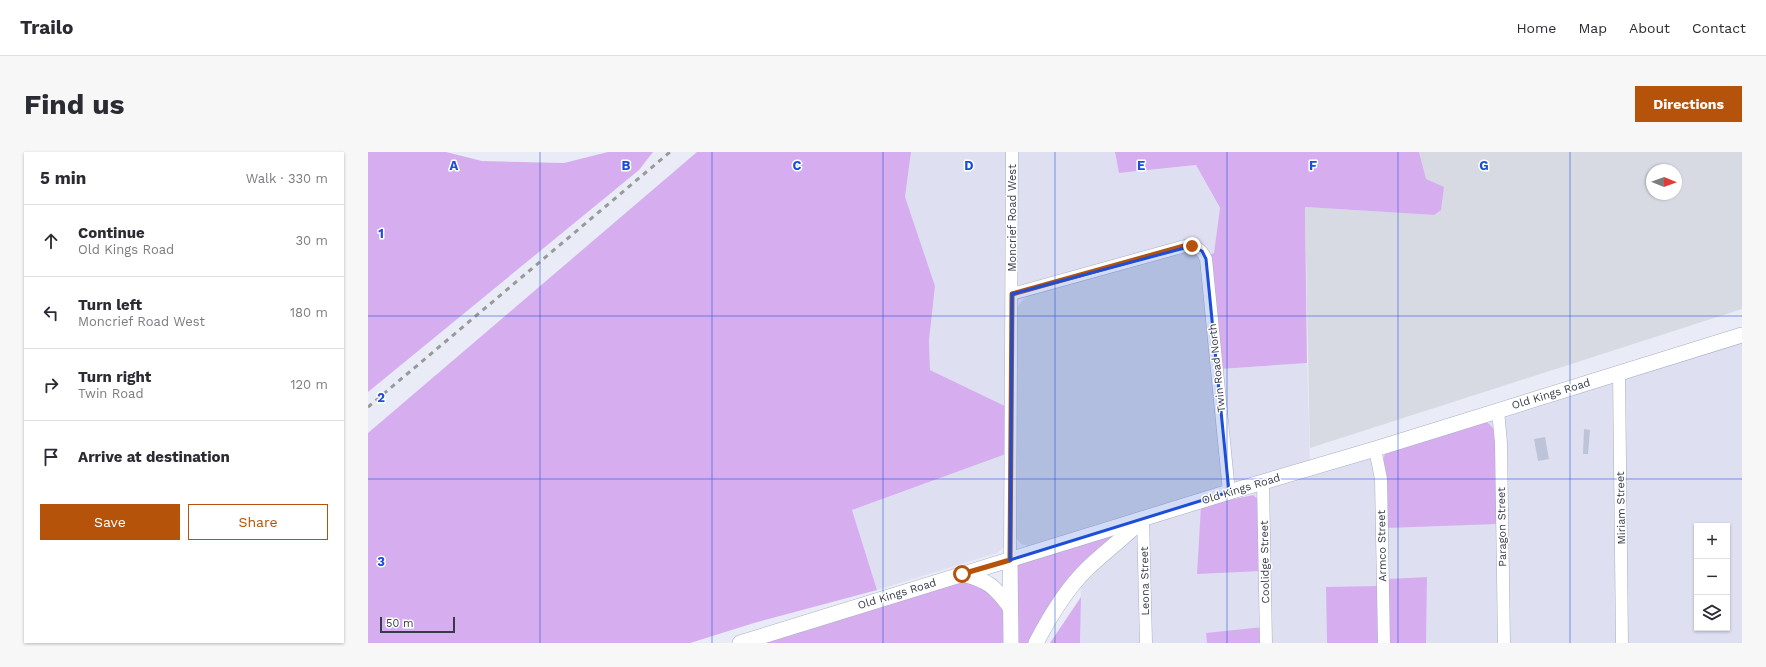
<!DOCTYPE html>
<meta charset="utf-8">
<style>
body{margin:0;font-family:"Work Sans",sans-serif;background:#f7f7f7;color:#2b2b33}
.controls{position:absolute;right:12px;bottom:12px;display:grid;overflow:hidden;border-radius:0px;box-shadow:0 1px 3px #0004}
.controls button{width:36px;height:36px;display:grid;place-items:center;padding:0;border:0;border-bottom:1px solid #e1e1e2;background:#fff;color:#2b2b33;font:20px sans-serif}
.compass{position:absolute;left:1278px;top:12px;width:36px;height:36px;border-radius:50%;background:#fff;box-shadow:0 1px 3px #0004;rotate:91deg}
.scale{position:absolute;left:12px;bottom:10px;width:75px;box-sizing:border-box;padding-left:4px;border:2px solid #363b4b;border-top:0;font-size:11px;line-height:14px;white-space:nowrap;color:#363b4b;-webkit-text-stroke:3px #fff;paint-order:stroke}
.stop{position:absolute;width:12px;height:12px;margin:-9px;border:3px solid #b45309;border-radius:50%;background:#fff}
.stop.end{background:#b45309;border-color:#fff;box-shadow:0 1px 4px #0008}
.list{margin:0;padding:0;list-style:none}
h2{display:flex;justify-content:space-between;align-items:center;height:52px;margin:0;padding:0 16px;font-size:17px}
h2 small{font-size:13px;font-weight:400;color:#7c7c81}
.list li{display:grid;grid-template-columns:26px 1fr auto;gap:12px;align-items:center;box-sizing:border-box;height:72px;padding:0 16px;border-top:1px solid #e1e1e2}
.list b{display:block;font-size:15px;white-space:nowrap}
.list p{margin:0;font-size:13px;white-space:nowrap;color:#7c7c81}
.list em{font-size:13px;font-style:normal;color:#7c7c81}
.actions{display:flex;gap:8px;padding:12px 16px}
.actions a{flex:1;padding:9px 0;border:1px solid #b45309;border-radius:0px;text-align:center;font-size:14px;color:#b45309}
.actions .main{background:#b45309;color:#fff}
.icon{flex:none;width:22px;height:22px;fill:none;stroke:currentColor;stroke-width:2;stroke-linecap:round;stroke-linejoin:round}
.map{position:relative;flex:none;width:1374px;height:491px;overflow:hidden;border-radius:0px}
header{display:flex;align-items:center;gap:24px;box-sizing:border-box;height:56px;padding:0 20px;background:#fff;border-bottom:1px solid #e1e1e2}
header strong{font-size:19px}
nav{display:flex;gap:22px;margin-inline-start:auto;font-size:14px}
.intro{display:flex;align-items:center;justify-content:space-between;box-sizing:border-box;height:96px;padding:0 24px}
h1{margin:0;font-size:28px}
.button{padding:10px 18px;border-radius:0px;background:#b45309;color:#fff;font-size:14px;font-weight:700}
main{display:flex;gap:24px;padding:0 24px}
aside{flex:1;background:#fff;border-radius:0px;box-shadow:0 1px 3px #0004}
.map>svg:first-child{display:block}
</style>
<header>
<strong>Trailo</strong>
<nav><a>Home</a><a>Map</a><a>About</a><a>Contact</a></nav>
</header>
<div class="intro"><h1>Find us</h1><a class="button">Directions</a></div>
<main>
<aside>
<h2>5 min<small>Walk · 330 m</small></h2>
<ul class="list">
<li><svg class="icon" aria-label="ahead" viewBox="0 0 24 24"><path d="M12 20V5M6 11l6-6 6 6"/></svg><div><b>Continue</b><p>Old Kings Road</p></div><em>30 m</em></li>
<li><svg class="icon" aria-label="left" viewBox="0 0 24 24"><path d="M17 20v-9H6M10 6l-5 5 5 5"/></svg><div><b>Turn left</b><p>Moncrief Road West</p></div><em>180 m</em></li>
<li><svg class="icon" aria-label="right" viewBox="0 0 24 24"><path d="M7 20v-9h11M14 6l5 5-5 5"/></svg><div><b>Turn right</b><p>Twin Road</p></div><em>120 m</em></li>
<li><svg class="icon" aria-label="arrive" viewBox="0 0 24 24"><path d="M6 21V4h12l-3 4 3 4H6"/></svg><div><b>Arrive at destination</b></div></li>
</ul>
<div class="actions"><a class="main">Save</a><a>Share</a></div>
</aside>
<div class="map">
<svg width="1374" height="491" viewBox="0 0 1374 491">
<rect width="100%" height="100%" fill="#e9ebf6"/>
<g fill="#dee0f2" fill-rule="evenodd">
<polygon points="543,0 639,0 639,255 562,218 561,188 537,45"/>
<polygon points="648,0 747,0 751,21 828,13 852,57 846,101 841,103 833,90 823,89 654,135 647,129"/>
<path d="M 1374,188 L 1374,491 L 1058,491 L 1058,425 L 1018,427 L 1019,491 L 959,435 L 959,491 L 896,491 L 838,481 L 839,491 L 712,491 L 713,428 L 758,388 L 793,367 L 833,354 L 892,349 L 885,343 L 888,338 ZM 1329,374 L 1359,374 L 1359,476 L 1329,476 Z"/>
<polygon points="939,211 942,310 873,330 868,330 861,319 852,217"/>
<polygon points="638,302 637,394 629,401 509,438 484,358"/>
</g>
<g fill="#d7dae3" fill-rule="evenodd">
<path d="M 1051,0 L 1374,0 L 1374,157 L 942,296 L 937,55 L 1066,63 ZM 1284,18 L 1308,18 L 1308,42 L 1284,42 Z"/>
<polygon points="818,99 828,102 835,114 855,329 851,337 663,395 653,392 646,384 647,160 651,152 660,143"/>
</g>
<g fill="#d6aeef">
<polygon points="0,0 78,0 114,9 196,11 240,0 285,0 271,18 0,240"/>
<polygon points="329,0 543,0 537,45 567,134 561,188 562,218 639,255 638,302 484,358 509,438 386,471 322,491 0,491 0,281"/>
<polygon points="747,0 1051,0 1058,27 1076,35 1073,58 1066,63 937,55 939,211 852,217 841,103 846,101 852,56 828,13 751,21"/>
<path d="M 1113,268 C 1123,271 1126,276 1129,286 L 1129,372 L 1018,376 L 1015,307 L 1018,300 Z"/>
<polygon points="885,343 892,349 894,419 829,422 833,354"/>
<polygon points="755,378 665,491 647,491 647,420 650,413 657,408"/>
<polygon points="1059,425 1058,491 1019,491 1018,427"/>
<polygon points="593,429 608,431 632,450 637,467 638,491 388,491"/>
<polygon points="1011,434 1011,491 959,491 958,435"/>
<polygon points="713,445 712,491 682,491"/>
<polygon points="895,475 896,491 839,491 838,481"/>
</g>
<g fill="#bdc3d9">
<polygon points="1216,277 1222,278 1220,302 1215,302"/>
<polygon points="1177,285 1181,307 1170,309 1166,287"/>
</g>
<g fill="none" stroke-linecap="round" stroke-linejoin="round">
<g stroke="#aaaec3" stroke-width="13">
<g id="minor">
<path d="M 644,142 L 817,94 C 828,94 833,96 838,107 L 861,340"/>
<polyline points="1251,221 1254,491"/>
<polyline points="1130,258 1133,291 1136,491"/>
<polyline points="1007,297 1013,327 1016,491"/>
<polyline points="895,330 898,491"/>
<polyline points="775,366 778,491"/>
<polyline points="642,408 644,0"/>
</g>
</g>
<g stroke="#aaaec3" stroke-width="16">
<g id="tertiary">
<polyline points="642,408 643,491"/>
<path d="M 595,422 C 621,429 626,434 642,455"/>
<polyline points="372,491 861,340 1007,297 1374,183"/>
<path d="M 668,491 C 682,464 698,437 720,416 C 738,399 757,385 775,367"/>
</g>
</g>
<use href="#minor" stroke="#fff" stroke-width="12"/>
<use href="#tertiary" stroke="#fff" stroke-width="15"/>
<polyline stroke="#999" stroke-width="3" stroke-dasharray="5 5" stroke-linecap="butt" points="0,255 302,0"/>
</g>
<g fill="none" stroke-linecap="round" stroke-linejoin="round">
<polyline stroke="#b45309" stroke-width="5" points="594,422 642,408 644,142 816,94 824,94"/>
</g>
<path fill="#1d4ed8" fill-opacity="0.2" stroke="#1d4ed8" stroke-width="3" stroke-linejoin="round" d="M 824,94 L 834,99 L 838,107 L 861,340 L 642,408 L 644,142 Z"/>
<path fill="none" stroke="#1d4ed8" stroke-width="1" stroke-opacity="0.55" d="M 172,0 L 172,491M 344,0 L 344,491M 515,0 L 515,491M 687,0 L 687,491M 859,0 L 859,491M 1030,0 L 1030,491M 1202,0 L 1202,491M 0,164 L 1374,164M 0,327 L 1374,327"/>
<g text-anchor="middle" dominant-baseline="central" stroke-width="3" stroke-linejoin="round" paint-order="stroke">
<g font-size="11" fill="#363b4b" stroke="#fff">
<text transform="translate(644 66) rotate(-90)">Moncrief Road West</text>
<text transform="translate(849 216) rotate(-96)">Twin Road North</text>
<text transform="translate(1183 242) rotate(-17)">Old Kings Road</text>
<text transform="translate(873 337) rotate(-17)">Old Kings Road</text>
<text transform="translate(1253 356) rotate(-91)">Miriam Street</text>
<text transform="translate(1134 375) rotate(-91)">Paragon Street</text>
<text transform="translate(1014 394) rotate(-91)">Armco Street</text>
<text transform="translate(897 410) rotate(-91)">Coolidge Street</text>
<text transform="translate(777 429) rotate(-91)">Leona Street</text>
<text transform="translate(529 442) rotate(-17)">Old Kings Road</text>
</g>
</g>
<g font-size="13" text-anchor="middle" font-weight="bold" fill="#1d4ed8" stroke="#fff" stroke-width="3" stroke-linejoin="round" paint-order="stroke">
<text x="86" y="18">A</text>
<text x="258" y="18">B</text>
<text x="429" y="18">C</text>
<text x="601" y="18">D</text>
<text x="773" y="18">E</text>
<text x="945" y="18">F</text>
<text x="1116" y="18">G</text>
<text x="13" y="86">1</text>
<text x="13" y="250">2</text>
<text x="13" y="414">3</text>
</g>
</svg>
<div class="controls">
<button>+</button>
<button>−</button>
<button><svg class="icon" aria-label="layers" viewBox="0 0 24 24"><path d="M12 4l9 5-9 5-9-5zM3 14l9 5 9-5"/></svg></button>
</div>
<svg class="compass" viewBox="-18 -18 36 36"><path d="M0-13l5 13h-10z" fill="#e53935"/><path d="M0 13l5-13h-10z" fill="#7c7c81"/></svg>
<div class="scale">50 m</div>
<div class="stop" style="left:594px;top:422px"></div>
<div class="stop end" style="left:824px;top:94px"></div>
</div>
</main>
